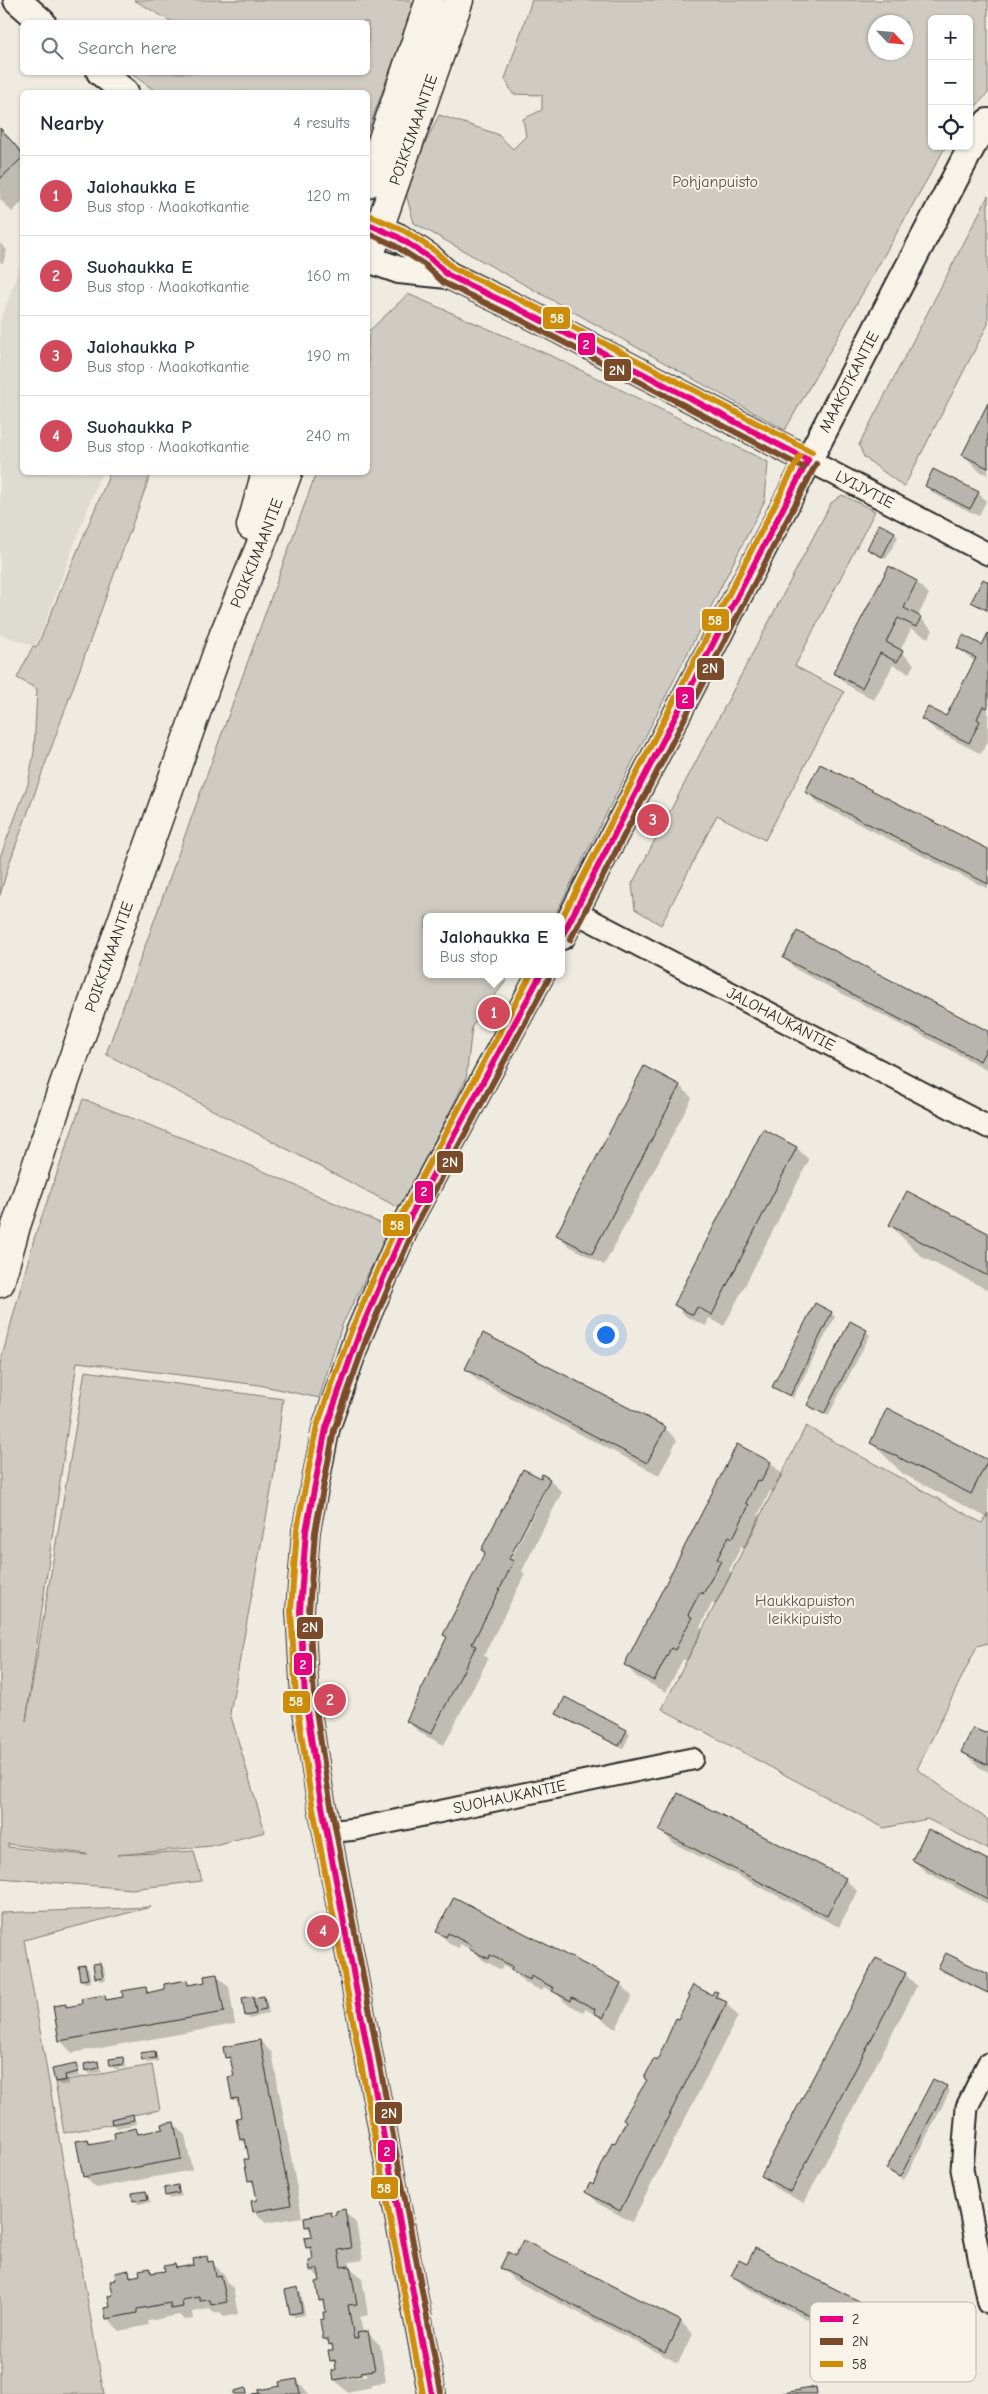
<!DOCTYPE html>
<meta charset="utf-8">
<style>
body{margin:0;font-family:"Comic Neue",sans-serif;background:#f2f2f3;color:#1f2937}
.controls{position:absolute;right:15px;top:15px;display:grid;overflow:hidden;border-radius:8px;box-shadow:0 1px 4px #0004}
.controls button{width:45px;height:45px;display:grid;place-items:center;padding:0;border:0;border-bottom:1px solid #e0e1e3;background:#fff;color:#1f2937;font:25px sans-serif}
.compass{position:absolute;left:868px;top:15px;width:45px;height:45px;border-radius:50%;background:#fff;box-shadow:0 1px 4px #0004;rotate:116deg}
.you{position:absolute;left:605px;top:1334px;width:18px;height:18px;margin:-12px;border:4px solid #fff;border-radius:50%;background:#1a73e8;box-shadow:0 0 0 8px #1a73e833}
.badge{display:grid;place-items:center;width:32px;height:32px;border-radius:50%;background:#d1495b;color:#fff;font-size:16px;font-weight:700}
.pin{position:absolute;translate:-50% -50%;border:2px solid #fff;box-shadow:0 1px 5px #0006}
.popup{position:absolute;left:423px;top:913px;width:142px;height:65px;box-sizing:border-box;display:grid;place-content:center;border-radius:8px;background:#fff;filter:drop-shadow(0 1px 4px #0005);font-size:16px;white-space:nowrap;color:#747a83}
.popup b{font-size:19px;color:#1f2937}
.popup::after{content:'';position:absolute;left:50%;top:100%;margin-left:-10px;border:10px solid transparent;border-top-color:#fff}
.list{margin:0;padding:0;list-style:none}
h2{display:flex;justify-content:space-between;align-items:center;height:65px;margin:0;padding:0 20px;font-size:21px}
h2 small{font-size:16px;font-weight:400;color:#747a83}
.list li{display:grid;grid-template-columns:32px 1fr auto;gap:15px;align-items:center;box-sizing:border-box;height:80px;padding:0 20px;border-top:1px solid #e0e1e3}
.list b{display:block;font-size:19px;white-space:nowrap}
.list p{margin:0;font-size:16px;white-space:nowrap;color:#747a83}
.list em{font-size:16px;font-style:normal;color:#747a83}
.icon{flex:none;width:28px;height:28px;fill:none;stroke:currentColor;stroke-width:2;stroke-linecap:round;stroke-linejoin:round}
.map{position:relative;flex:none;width:988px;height:2394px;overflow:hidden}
.search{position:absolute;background:#fff;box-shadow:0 1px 4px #0004;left:20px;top:20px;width:350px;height:55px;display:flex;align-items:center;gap:12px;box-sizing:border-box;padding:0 18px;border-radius:8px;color:#747a83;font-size:19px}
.panel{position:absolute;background:#fff;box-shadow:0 1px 4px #0004;left:20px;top:90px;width:350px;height:385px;border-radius:8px}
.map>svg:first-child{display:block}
</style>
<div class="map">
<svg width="988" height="2394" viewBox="0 0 988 2394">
<rect width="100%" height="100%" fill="#efebe0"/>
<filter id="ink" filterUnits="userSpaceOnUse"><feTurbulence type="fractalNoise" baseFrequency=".02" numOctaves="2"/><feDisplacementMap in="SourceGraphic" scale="10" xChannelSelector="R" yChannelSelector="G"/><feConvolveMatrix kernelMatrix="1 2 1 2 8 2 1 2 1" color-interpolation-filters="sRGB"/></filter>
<g filter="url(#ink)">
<polygon fill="#dedbd1" points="22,261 22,472 101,473 36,647 0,634 0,322"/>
<g fill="#cfcbc2" stroke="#7d7b76" fill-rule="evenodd">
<polygon points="134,0 410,0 413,7 368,131 368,92 157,92 130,73 368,72 368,22 172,22"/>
<path d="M 532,0 L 988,0 L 988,93 L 969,114 L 969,19 L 932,19 L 932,146 L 946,146 L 785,430 L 414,223 L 404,187 L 439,115 L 497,134 L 513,149 L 526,136 L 523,119 L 542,110 L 542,95 L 513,94 L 505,79 ZM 876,22 L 906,22 L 906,52 L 876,52 Z"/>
<polygon points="988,196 988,324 904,487 864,457 859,445"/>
<polygon points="408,294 556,358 768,462 765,500 554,917 426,917 426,974 511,974 472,1026 466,1079 401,1209 106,1054 316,473 368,472 368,332"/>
<polygon points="110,473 151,473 9,864 0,895 0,857 28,784 34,752 37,689 17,678 33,646 37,647"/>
<polygon points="842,495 875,511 795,666 844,692 765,840 717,815 661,925 635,909 632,884 831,503"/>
<path d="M 83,1099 L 236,1159 L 391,1228 L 342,1325 L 319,1398 L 259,1385 L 77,1362 L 26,1721 L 85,1371 L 283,1399 L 273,1480 L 230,1713 L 265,1832 L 211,1846 L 117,1855 L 194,1851 L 202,1881 L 132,1889 L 0,1878 L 0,1364 L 34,1239 ZM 8,1844 L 87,1854 L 87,1855 L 8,1847 Z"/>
<polygon points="806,1426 982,1523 988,1513 988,1643 977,1646 917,1769 988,1820 988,1849 927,1819 884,1828 662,1709"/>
<polygon points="151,1907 24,1940 104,2394 0,2394 0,1913"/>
<polygon points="152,2065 160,2110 111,2119 112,2124 64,2133 55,2082"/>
</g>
<g fill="#0003" fill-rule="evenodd">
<polygon points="0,127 22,152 22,202 12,212 0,199"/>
<polygon points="0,243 7,250 3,263 0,262"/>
<polygon points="988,406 988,475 979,471 963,454"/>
<polygon points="926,486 978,493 986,501 979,516 934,494"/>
<polygon points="894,533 898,537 886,559 868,549"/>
<polygon points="889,568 917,582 929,594 918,616 933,630 928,638 911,629 900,651 914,664 909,673 893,665 874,700 847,685 835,673"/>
<polygon points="983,581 988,583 988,612 972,602"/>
<polygon points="988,636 988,741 981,754 935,730 923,718 946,718 975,662 958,648 983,646"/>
<polygon points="807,792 988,851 988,889 819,804"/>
<polygon points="784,958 988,1032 988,1070 797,970"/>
<polygon points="645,1068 680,1086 692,1098 604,1265 569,1246 557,1234"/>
<polygon points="764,1131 797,1148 809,1160 724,1326 709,1318 706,1326 687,1317 675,1305"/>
<polygon points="890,1225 988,1234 988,1290 922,1257"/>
<polygon points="831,1313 835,1317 793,1398 778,1390 774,1387"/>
<polygon points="866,1331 870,1335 828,1416 812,1408 808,1404"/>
<polygon points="466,1369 665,1428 677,1440 659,1475 478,1381"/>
<polygon points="888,1410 988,1461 988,1518 903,1474 871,1442"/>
<polygon points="737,1446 771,1463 783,1475 773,1493 770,1491 758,1515 761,1518 745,1549 741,1547 729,1570 732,1574 716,1605 712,1603 700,1627 703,1630 687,1661 683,1659 666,1692 637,1677 625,1665"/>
<path d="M 542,1479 L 550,1480 L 562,1492 L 522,1571 L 525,1574 L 484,1655 L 488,1659 L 444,1745 L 420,1733 L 407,1721 L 486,1553 L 483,1550 ZM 545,1485 L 548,1485 L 508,1565 L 505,1564 Z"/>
<polygon points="565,1699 627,1731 630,1734 623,1749 561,1717 558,1714"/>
<polygon points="988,1732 988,1772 979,1767 963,1751"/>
<polygon points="661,1831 845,1879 857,1891 839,1927 673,1843"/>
<polygon points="913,1860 988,1861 988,1904 926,1872"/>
<polygon points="455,1898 620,1984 632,1996 616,2029 598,2016 585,2009 583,2012 566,2003 557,1994 544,1987 542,1991 524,1982 515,1972 503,1966 501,1970 483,1960 473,1951 460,1944 459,1948 450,1944 438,1931"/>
<polygon points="100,1964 104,1968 106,1980 100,1981 97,1977"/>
<polygon points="85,1966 89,1970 91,1982 85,1983 81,1980"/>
<polygon points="940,1968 988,1975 988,1994 943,1972"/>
<polygon points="905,1974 917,1986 804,2203 775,2188 763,2176"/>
<polygon points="216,1975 229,1987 235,2024 72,2053 60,2040 65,2005 69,2008 84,2005 104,1996 109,2001 124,1998 145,1988 150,1993 166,1990 186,1981 191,1986 207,1983"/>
<polygon points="717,1994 738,2016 632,2222 599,2204 587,2192 594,2186 606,2163 604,2160 612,2144 615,2145 634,2102 636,2103 679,2021"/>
<polygon points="263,1998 267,2001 269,2013 250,2019 246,2016 243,1999"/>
<polygon points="260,2041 272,2053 302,2217 266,2223 254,2211 258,2201 255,2186 250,2180 250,2160 248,2146 241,2139 243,2118 240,2105 234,2098 235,2077 233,2063 226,2057"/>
<polygon points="154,2052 159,2061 147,2063 143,2060"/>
<polygon points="122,2058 127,2067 115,2069 111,2066"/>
<polygon points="97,2063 102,2072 90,2074 86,2070"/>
<polygon points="76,2066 80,2076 68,2078 69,2084 60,2085 56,2082 54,2070"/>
<polygon points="946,2087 950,2091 904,2180 891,2173 887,2169"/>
<polygon points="133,2116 137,2124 117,2128 113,2124 112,2120"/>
<polygon points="173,2123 185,2135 192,2170 96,2188 84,2176 88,2140 92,2144 116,2140 136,2130 141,2135 165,2130"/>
<polygon points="177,2186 182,2196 170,2199 166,2195"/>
<polygon points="146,2192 151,2202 138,2204 133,2194"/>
<path d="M 344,2211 L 356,2223 L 363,2260 L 349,2262 L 351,2268 L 362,2279 L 368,2315 L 360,2317 L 363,2334 L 368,2333 L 380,2345 L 386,2382 L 372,2384 L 372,2387 L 347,2392 L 335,2380 L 337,2366 L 331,2360 L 334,2348 L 324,2339 L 327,2313 L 326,2306 L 321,2300 L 321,2280 L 312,2270 L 314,2261 L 313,2253 L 307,2247 L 314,2238 L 313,2233 L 307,2227 L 331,2214 L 334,2217 ZM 367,2373 L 367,2376 L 347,2379 L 347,2377 Z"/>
<polygon points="524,2242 681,2322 693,2334 678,2363 514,2280 502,2268 516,2257"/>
<polygon points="206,2258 225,2275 226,2282 233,2288 238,2314 225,2317 220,2312 214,2313 210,2309 193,2312 194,2319 184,2320 179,2315 148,2321 149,2325 120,2331 108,2319 106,2309 112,2308 118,2281 128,2272 134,2278 141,2276 150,2269 154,2274 166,2272 175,2265 179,2269 196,2266"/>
<polygon points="733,2275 907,2327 919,2339 912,2352 918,2359 911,2372 745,2287"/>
<polygon points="297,2288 301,2292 305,2315 295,2317 291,2314"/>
<polygon points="297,2380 309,2394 258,2394 281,2387"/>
</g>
<g fill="#b8b5ae" stroke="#2b2b2b">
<polygon points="0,128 22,153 22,158 0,179"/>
<polygon points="988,403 988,468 962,455"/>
<polygon points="933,469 979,492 970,509 925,486"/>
<polygon points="879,524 895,532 882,557 867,549"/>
<polygon points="889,566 917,581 904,608 921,617 916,627 898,618 886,642 903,651 897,662 880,653 862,688 833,673"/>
<polygon points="983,579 988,582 987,610 971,602"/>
<polygon points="988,633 988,706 987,708 983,706 977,719 980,721 969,743 921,719 928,707 946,716 976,658 957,648 963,635 982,645"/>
<polygon points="820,764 988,849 988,884 805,792"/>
<polygon points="797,931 988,1031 988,1046 980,1061 783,958"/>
<polygon points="644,1066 680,1085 592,1254 556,1235"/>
<polygon points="763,1129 797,1147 712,1315 697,1307 693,1315 674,1305"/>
<polygon points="907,1191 988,1233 988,1276 889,1225"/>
<polygon points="815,1303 832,1312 790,1396 772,1387"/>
<polygon points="850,1321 867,1330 824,1414 807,1405"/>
<polygon points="483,1333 666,1427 647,1463 465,1369"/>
<polygon points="887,1408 988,1460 971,1494 870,1443"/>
<polygon points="737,1444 771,1462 761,1482 757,1480 746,1503 749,1505 733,1538 729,1536 717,1559 721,1561 703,1594 700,1592 688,1615 692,1617 675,1650 671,1648 654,1681 624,1665"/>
<polygon points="523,1469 541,1478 542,1474 550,1479 509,1559 514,1561 472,1644 476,1646 431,1734 406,1721 447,1637 443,1635 485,1552 481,1550"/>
<polygon points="565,1697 627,1730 619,1746 556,1714"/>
<polygon points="973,1728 985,1733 988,1731 988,1765 961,1752"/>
<polygon points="678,1793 846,1878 827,1916 659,1831"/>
<polygon points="928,1829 988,1860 988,1899 912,1860"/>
<polygon points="454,1897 621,1983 603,2018 594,2013 595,2009 572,1997 571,2001 552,1991 554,1988 531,1976 530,1980 511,1970 512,1966 490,1955 489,1959 469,1949 471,1945 448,1933 446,1937 436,1932"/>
<polygon points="946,1953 988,1974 988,1993 938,1968"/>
<polygon points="876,1958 906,1973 791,2192 761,2176"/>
<polygon points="100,1963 103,1977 95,1978 93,1964"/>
<polygon points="85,1965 88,1979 80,1980 78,1966"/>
<polygon points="217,1974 224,2012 59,2041 53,2006 66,2004 66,2007 82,2004 81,1999 105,1995 106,2000 123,1997 122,1991 146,1987 147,1993 164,1989 164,1984 187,1980 188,1985 205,1982 204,1976"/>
<polygon points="693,1985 712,1995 714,1991 718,1992 715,1997 727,2002 620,2211 585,2192 590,2183 593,2185 612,2142 615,2143 626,2121 623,2119 647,2080 644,2078 654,2059 657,2061 676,2018 678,2019 690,1996 688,1995"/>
<polygon points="253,1996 256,2014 245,2016 242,1998"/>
<polygon points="264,1996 266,2009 256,2011 253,1998"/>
<polygon points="260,2040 291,2205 253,2212 251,2201 257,2200 253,2180 248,2181 244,2159 249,2159 245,2139 240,2140 236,2118 241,2117 238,2098 232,2099 228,2077 234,2076 230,2057 225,2058 223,2047"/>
<polygon points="155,2051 156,2058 142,2060 140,2053"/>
<polygon points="123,2057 124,2064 110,2066 109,2059"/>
<polygon points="98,2061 99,2068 85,2071 84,2064"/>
<polygon points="76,2064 78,2072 65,2075 66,2080 55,2082 52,2069"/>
<polygon points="933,2079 947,2086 900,2177 886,2169"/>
<polygon points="133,2114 134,2120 112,2124 111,2119"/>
<polygon points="174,2122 181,2159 83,2177 76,2141 88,2139 89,2144 115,2139 114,2133 136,2128 138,2134 163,2129 162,2124"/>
<polygon points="178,2185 179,2193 165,2196 164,2188"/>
<polygon points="146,2191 148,2199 133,2201 132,2193"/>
<polygon points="345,2209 351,2248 338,2250 341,2267 350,2266 357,2304 348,2305 354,2339 358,2338 357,2333 368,2331 375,2370 360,2372 361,2375 334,2380 332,2370 336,2370 335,2360 330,2361 328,2350 333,2350 332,2344 329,2345 328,2339 323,2339 320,2320 324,2319 323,2312 326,2312 324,2300 319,2301 316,2282 320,2281 318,2269 310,2271 309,2261 313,2260 311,2247 306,2248 304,2238 312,2237 310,2226 305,2227 304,2217 331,2212 332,2216 336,2215 336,2211"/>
<polygon points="523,2240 681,2321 665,2352 500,2268 508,2252 515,2256"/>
<polygon points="755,2248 908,2326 899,2342 907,2345 899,2361 731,2276 739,2260 747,2264"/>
<polygon points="207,2256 208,2262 213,2261 216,2276 221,2275 227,2302 211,2305 210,2300 200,2301 200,2297 182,2300 183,2307 171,2309 170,2303 137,2309 137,2313 106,2319 104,2308 110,2307 108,2296 113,2295 110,2281 116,2280 115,2273 129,2270 130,2277 140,2275 139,2270 150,2268 151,2273 165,2271 164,2266 175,2264 176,2268 194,2265 193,2259"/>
<polygon points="298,2287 302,2312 290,2314 285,2290"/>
<polygon points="297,2379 300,2394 252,2394 259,2393 258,2390 280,2386 279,2382"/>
<polygon points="816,2387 817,2394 778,2394"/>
<polygon points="246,2388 247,2394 234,2394 234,2391"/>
</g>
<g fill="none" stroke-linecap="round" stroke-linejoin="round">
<g stroke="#2b2b2b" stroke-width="25">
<g id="minor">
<path id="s1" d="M 808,460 L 988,554"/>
<path id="s2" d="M 575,912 L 988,1127"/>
<path id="s3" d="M 327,1832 L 356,1829 L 692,1759"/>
<polyline points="988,2064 967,2107 962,2169 988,2303"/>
</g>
</g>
<g stroke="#2b2b2b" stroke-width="30">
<g id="tertiary">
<polyline points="17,0 42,22"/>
<polyline points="100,72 125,92"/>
<polyline points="368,224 398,237 430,258 448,275 525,312 808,460"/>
<polyline points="368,259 399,270 448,275"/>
<path id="s4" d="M 562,936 L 903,278 L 972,146 L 988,122"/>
<polyline points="432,2394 319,1790 305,1698 300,1611 306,1531 326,1428 359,1334 407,1223 541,974"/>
</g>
</g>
<g stroke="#2b2b2b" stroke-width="31">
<g id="primary">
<polyline points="368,183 430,0"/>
<path id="s5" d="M 368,260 L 459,0"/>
<polyline points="251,526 266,472"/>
<path id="s6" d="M 0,1283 L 16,1226 L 64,1084 L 224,634 L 266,532 L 288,472"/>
</g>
</g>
<use href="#minor" stroke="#f7f3e8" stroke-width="21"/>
<use href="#tertiary" stroke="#f7f3e8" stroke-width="26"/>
<use href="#primary" stroke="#f7f3e8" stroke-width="28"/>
<g stroke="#f7f3e8" stroke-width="10">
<g id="bus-1">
<polyline points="368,224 398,237 430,258 448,275 525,312 808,460"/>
<polyline points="562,936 808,460"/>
<polyline points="432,2394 319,1790 305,1698 300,1611 306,1531 326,1428 359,1334 407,1223 541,974"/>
</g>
</g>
<g stroke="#f7f3e8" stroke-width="10">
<g id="bus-2">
<polyline points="368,233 394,245 425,265 444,283 521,320 804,468"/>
<polyline points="570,940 816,464"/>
<polyline points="441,2392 328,1789 314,1697 309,1611 315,1532 334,1430 367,1337 415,1227 549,978"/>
</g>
</g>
<g stroke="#f7f3e8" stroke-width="10">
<g id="bus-3">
<polyline points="371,216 403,230 435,251 453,268 529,304 812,452"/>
<polyline points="562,918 800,456"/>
<polyline points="423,2394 310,1792 296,1699 291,1610 297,1529 317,1426 351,1331 399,1220 531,974"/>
</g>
</g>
<use href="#bus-1" stroke="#e5007d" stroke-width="6"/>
<use href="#bus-2" stroke="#7a4b2a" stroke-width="6"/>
<use href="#bus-3" stroke="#ce8d09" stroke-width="6"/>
</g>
</g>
<g text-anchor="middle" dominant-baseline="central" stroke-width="4" stroke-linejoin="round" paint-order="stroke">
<g font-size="16" fill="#2b2b2b" stroke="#f7f3e8">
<text stroke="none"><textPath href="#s5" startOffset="138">POIKKIMAANTIE</textPath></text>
<text stroke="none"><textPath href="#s4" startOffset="624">MAAKOTKANTIE</textPath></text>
<text stroke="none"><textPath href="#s1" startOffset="64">LYIJYTIE</textPath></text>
<text stroke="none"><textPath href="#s6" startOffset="774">POIKKIMAANTIE</textPath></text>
<text stroke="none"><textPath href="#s6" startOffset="344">POIKKIMAANTIE</textPath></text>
<text stroke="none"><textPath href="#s2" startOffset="232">JALOHAUKANTIE</textPath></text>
<text stroke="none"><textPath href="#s3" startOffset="186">SUOHAUKANTIE</textPath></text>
</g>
<g font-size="16" fill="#545351" stroke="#f7f3e8">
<text x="715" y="182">Pohjanpuisto</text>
<text x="805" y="1601">Haukkapuiston<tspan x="805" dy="18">leikkipuisto</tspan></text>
</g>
</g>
<rect x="810" y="2302" width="166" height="80" rx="8" fill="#f7f3e8" stroke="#bab7af" stroke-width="1"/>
<rect x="820" y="2316" width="23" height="6" fill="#e5007d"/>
<rect x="820" y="2338" width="23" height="7" fill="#7a4b2a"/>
<rect x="820" y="2361" width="23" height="6" fill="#ce8d09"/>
<g font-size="14" fill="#2b2b2b">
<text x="852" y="2324">2</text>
<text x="852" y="2346">2N</text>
<text x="852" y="2369">58</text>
</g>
<g stroke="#f7f3e8" stroke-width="2">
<rect x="542" y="306" width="29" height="24" rx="5" fill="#ce8d09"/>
<rect x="577" y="332" width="19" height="24" rx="5" fill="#e5007d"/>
<rect x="603" y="358" width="29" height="24" rx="5" fill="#7a4b2a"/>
<rect x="701" y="608" width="29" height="24" rx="5" fill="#ce8d09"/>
<rect x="696" y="657" width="29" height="24" rx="5" fill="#7a4b2a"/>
<rect x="675" y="686" width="20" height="24" rx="5" fill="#e5007d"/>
<rect x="436" y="1150" width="28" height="24" rx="5" fill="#7a4b2a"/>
<rect x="414" y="1180" width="20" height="24" rx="5" fill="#e5007d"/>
<rect x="382" y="1213" width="29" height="24" rx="5" fill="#ce8d09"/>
<rect x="296" y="1616" width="28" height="24" rx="5" fill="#7a4b2a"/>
<rect x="293" y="1652" width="20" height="24" rx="5" fill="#e5007d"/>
<rect x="282" y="1690" width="29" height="24" rx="5" fill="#ce8d09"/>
<rect x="374" y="2101" width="29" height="24" rx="5" fill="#7a4b2a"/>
<rect x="377" y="2139" width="19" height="24" rx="5" fill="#e5007d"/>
<rect x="370" y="2176" width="29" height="24" rx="5" fill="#ce8d09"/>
</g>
<g font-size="14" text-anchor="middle" font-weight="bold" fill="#fff">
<text x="557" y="323">58</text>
<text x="586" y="349">2</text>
<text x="617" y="375">2N</text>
<text x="715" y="625">58</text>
<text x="710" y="673">2N</text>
<text x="685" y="703">2</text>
<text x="450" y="1167">2N</text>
<text x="424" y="1196">2</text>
<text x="397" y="1230">58</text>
<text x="310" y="1632">2N</text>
<text x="303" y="1669">2</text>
<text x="296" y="1706">58</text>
<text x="389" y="2118">2N</text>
<text x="387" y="2156">2</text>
<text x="384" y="2193">58</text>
</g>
</svg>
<div class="controls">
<button>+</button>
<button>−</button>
<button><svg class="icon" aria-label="locate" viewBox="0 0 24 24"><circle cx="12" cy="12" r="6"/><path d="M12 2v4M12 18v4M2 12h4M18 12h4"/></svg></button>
</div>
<svg class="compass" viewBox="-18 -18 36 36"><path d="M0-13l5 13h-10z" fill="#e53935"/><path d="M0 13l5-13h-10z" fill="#747a83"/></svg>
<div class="you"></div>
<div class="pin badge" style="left:494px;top:1013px">1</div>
<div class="popup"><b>Jalohaukka E</b>Bus stop</div>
<div class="pin badge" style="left:330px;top:1700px">2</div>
<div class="pin badge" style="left:653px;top:820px">3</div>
<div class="pin badge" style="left:323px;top:1931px">4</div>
<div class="search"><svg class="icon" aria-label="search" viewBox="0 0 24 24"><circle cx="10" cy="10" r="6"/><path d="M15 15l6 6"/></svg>Search here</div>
<section class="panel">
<h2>Nearby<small>4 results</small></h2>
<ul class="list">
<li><span class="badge">1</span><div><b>Jalohaukka E</b><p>Bus stop · Maakotkantie</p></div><em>120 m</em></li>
<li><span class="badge">2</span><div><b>Suohaukka E</b><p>Bus stop · Maakotkantie</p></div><em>160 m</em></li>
<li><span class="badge">3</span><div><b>Jalohaukka P</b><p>Bus stop · Maakotkantie</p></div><em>190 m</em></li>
<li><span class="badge">4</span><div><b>Suohaukka P</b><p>Bus stop · Maakotkantie</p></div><em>240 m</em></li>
</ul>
</section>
</div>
